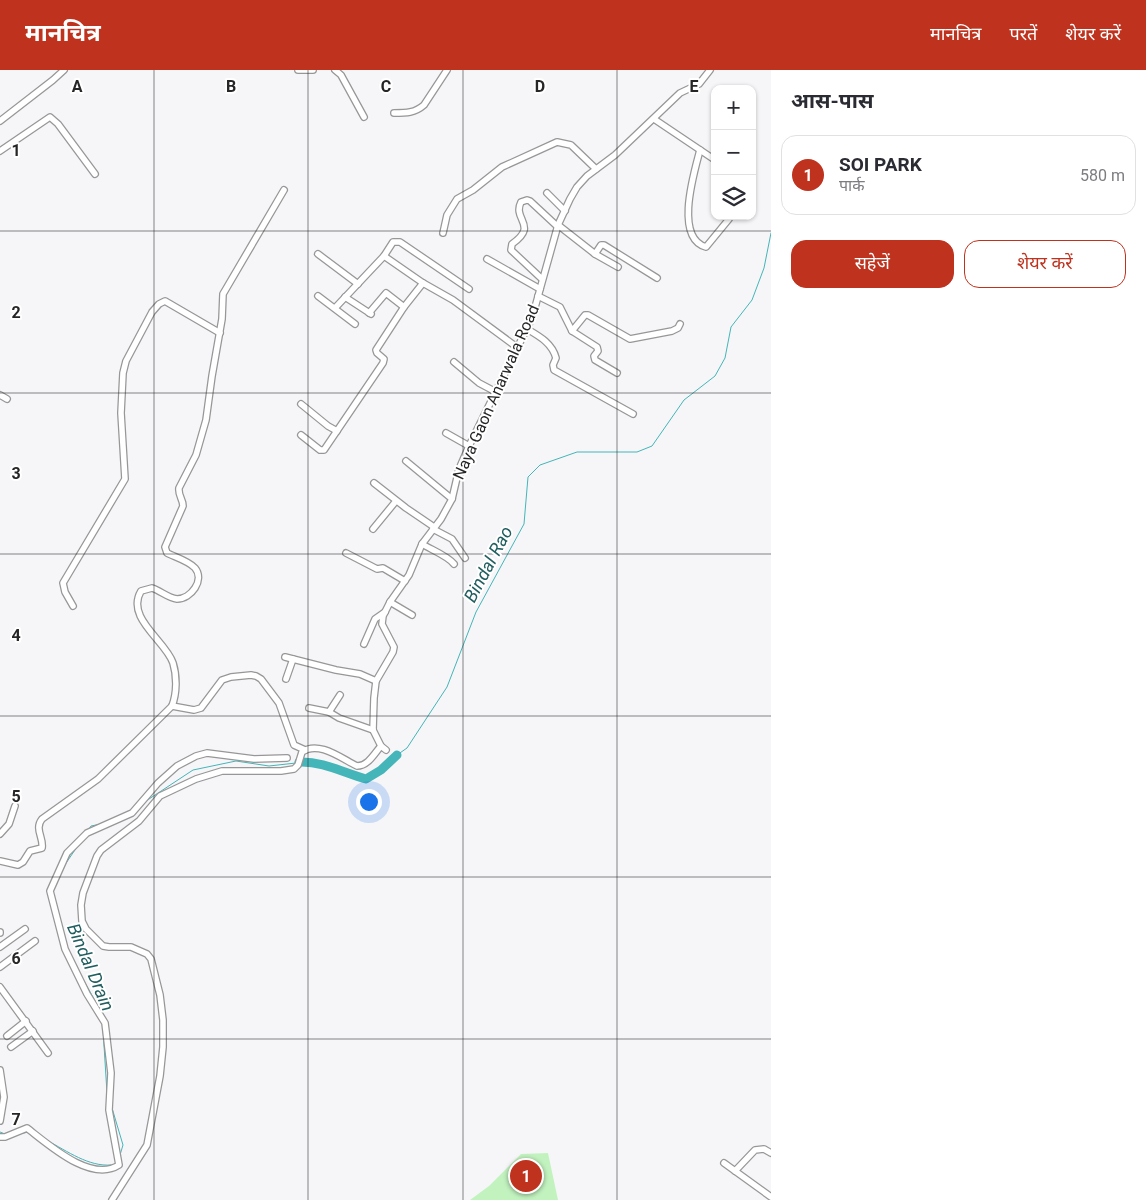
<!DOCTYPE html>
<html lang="hi">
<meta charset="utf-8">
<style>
body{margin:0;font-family:Roboto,"Noto Sans Devanagari",sans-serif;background:#f2f2f3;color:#2b2b33}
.controls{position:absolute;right:15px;top:15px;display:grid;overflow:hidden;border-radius:10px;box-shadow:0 1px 4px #0004}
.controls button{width:45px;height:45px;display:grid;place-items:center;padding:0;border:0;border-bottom:1px solid #e1e1e2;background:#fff;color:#2b2b33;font:25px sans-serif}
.you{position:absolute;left:368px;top:731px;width:18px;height:18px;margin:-12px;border:4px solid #fff;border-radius:50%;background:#1a73e8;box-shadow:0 0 0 8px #1a73e833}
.badge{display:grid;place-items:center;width:32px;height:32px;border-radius:50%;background:#be321e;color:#fff;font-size:16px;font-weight:700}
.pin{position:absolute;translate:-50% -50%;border:2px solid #fff;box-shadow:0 1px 5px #0006}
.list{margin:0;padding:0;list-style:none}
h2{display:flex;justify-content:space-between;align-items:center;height:65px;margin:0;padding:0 20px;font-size:21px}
h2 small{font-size:16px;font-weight:400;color:#7c7c81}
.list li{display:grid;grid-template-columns:32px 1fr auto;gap:15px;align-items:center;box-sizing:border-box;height:80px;margin:0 10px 10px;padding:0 10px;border:1px solid #e1e1e2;border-radius:15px}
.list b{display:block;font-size:19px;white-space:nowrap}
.list p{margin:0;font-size:16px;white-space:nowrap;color:#7c7c81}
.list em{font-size:16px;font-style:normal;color:#7c7c81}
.actions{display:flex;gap:10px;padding:15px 20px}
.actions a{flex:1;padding:11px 0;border:1px solid #be321e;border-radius:15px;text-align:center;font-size:18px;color:#be321e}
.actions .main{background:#be321e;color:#fff}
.icon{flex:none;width:28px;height:28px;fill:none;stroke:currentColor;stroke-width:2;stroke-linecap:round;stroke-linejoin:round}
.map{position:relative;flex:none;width:771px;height:1130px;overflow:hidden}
header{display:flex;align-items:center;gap:30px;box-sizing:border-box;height:70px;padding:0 25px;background:#be321e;color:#fff}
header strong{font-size:24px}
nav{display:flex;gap:28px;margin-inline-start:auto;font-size:18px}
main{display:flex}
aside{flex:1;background:#fff}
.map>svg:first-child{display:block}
</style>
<header>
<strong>मानचित्र</strong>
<nav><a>मानचित्र</a><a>परतें</a><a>शेयर करें</a></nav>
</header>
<main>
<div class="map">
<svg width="771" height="1130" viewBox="0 0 771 1130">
<rect width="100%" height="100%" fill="#f6f6f8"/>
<polygon fill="#c2f3bf" points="548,1083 558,1130 470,1130 489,1116 521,1084"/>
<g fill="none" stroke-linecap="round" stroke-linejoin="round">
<g stroke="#44b5b8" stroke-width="1">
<polyline points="397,685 407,678 447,617 476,542 524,454 528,407 540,395 577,382 637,382 652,376 684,330 715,306 725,288 731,257 752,230 764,198 771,163"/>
<polyline points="146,731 193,700 236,691 269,696 296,693"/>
<polyline points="89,759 91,756 101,754"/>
<polyline points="64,796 77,777"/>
<polyline points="84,911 94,929"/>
<polyline points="103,959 107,1023"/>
<polyline points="112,1038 123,1075 120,1085"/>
<polyline points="0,1062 5,1064"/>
<polyline points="18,1064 29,1062"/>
<path d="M 48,1071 C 67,1081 89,1097 111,1095"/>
</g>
<path stroke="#44b5b8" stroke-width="9" d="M 299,692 C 323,691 344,703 366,709 L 381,700 L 397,685"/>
<g stroke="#979798" stroke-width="8">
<g id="minor">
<polyline points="298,0 313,0"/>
<polyline points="335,0 341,5 364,47"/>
<path d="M 394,43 C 406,43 415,43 424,35 L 447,0"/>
<polyline points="654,49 715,90"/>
<polyline points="0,51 53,10 64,0"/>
<path d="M 700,80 C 694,103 674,168 706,177 L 729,149"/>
<polyline points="0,81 50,47 58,54 95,104"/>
<polyline points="547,123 565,141"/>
<polyline points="558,155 595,184 601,175 604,175 657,208"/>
<polyline points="443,163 447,145 457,129 473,120 502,97 557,72 571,75 596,99"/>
<polyline points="318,184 358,214"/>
<polyline points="595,184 618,197"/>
<polyline points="384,186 393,172 400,172 469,219"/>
<polyline points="487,189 540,219"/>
<path d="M 542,209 L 511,180 L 512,174 C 539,155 512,150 521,132 L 527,130 L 530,131 L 558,157"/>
<polyline points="318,226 355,254"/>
<polyline points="538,226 560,237 572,261 585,245 588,245 630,269 672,261 678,258 680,254"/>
<polyline points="345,227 371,244"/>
<polyline points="404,237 423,213"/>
<polyline points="335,238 384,186 423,213 453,230 518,278"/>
<path d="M 527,259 C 539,266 552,273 556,288 L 553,295 L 554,300 L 633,344"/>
<polyline points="572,261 597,277 598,281 594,286 595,290 617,303"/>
<polyline points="454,292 479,313 496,322"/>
<polyline points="0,325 7,329"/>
<polyline points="301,334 328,356 337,361"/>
<polyline points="446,363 469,376"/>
<polyline points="301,365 320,380 324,380 383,293 384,289 377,283 376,280 404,237 386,223 369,243"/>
<polyline points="406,391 452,429"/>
<polyline points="374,413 406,438 434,457"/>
<polyline points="373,459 396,431"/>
<polyline points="433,459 452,469 465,488"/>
<path d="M 422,474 C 432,480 448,486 454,494"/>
<polyline points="346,483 377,499 383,498 405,511"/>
<polyline points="390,532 412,545"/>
<polyline points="73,536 65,522 63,513 125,409 121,343 123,303 126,291 152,242 159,234 165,231 220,263"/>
<polyline points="364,574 375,549 385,542"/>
<polyline points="285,587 336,600 360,604 376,611"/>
<polyline points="286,609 293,589"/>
<polyline points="172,636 194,640 201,638 222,610 231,607 251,605 256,606 261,609 279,633 294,675 305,680"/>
<polyline points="309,638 329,642 339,648 373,660"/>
<polyline points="329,642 340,625"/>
<polyline points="386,680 381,676 373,660 374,628 376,611 393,582 394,577 382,554 383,546 390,532 409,505 422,474 441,449 452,429 459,399 469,376 532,248 558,155 570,129 577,117 587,106 615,85 680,23 699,14 710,0"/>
<polyline points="0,764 9,754 15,736"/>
<path d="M 0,791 L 18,795 L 23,792 L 30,781 L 42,778 C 44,768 34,759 42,749 L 98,709 L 172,636 C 177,623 177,606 173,593 C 166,571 125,548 141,521 L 152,518 C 161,521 168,528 177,529 C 191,529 205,510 195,498 C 189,491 175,487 167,483 L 165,477 L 183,436 C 183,429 178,426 179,418 L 196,385 L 206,350 L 212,306 L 222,249 L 223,224 L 284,120"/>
<polyline points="0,863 0,862"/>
<polyline points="0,877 25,859"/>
<polyline points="0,897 35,871"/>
<polyline points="0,917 48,983"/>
<polyline points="7,966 26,951"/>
<polyline points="11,977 33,961"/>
<polyline points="0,1000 4,1027 0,1051"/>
<path d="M 0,1067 L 5,1067 L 27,1058 C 49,1075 91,1113 119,1095 L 109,1040 L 111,1003 L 105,953 L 87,924 L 65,879 L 50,821 L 67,783 L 87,763 L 132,743 L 158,713 L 177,696 L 196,686 L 207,683 L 254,689 L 287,688"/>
<polyline points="724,1093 771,1127"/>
<polyline points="735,1101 755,1080 764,1079 771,1083"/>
<path d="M 112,1130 L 147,1075 L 160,1006 L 163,977 L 163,950 L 160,925 L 151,889 L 147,884 L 131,877 L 109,877 L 103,876 L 86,859 L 82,851 L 81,835 L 83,823 L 97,786 L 101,780 L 139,751 L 160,726 L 196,709 L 222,701 L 281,701 L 294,699 L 298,695 L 302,682 C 319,670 342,689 357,696 C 368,696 374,684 381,676"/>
</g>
</g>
<use href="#minor" stroke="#fff" stroke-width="5.5"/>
</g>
<path fill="none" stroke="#262627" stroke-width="1" stroke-opacity="0.55" d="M 154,0 L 154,1130M 308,0 L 308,1130M 463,0 L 463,1130M 617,0 L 617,1130M 0,161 L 771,161M 0,323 L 771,323M 0,484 L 771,484M 0,646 L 771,646M 0,807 L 771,807M 0,969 L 771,969"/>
<g text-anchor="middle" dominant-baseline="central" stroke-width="4" stroke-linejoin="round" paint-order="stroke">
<g font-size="16" fill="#262627" stroke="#fff">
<text transform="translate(496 322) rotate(-66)">Naya Gaon Anarwala Road</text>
</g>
<g font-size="18" font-style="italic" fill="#215e60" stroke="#fff">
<text transform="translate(488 494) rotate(-62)">Bindal Rao</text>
<text transform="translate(91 897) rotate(67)">Bindal Drain</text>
</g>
</g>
<g font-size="16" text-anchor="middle" font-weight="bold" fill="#262627" stroke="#fff" stroke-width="4" stroke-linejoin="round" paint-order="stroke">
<text x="77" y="22">A</text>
<text x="231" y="22">B</text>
<text x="386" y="22">C</text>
<text x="540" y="22">D</text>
<text x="694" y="22">E</text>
<text x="16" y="86">1</text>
<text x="16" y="248">2</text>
<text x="16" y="409">3</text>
<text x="16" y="571">4</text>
<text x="16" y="732">5</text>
<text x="16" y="894">6</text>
<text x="16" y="1055">7</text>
</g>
</svg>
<div class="controls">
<button>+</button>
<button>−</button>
<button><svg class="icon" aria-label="layers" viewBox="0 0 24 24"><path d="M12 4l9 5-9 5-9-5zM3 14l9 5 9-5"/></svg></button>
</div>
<div class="you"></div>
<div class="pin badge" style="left:526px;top:1106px">1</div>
</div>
<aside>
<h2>आस-पास<small></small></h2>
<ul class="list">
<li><span class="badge">1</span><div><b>SOI PARK</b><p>पार्क</p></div><em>580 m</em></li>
</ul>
<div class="actions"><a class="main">सहेजें</a><a>शेयर करें</a></div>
</aside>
</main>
